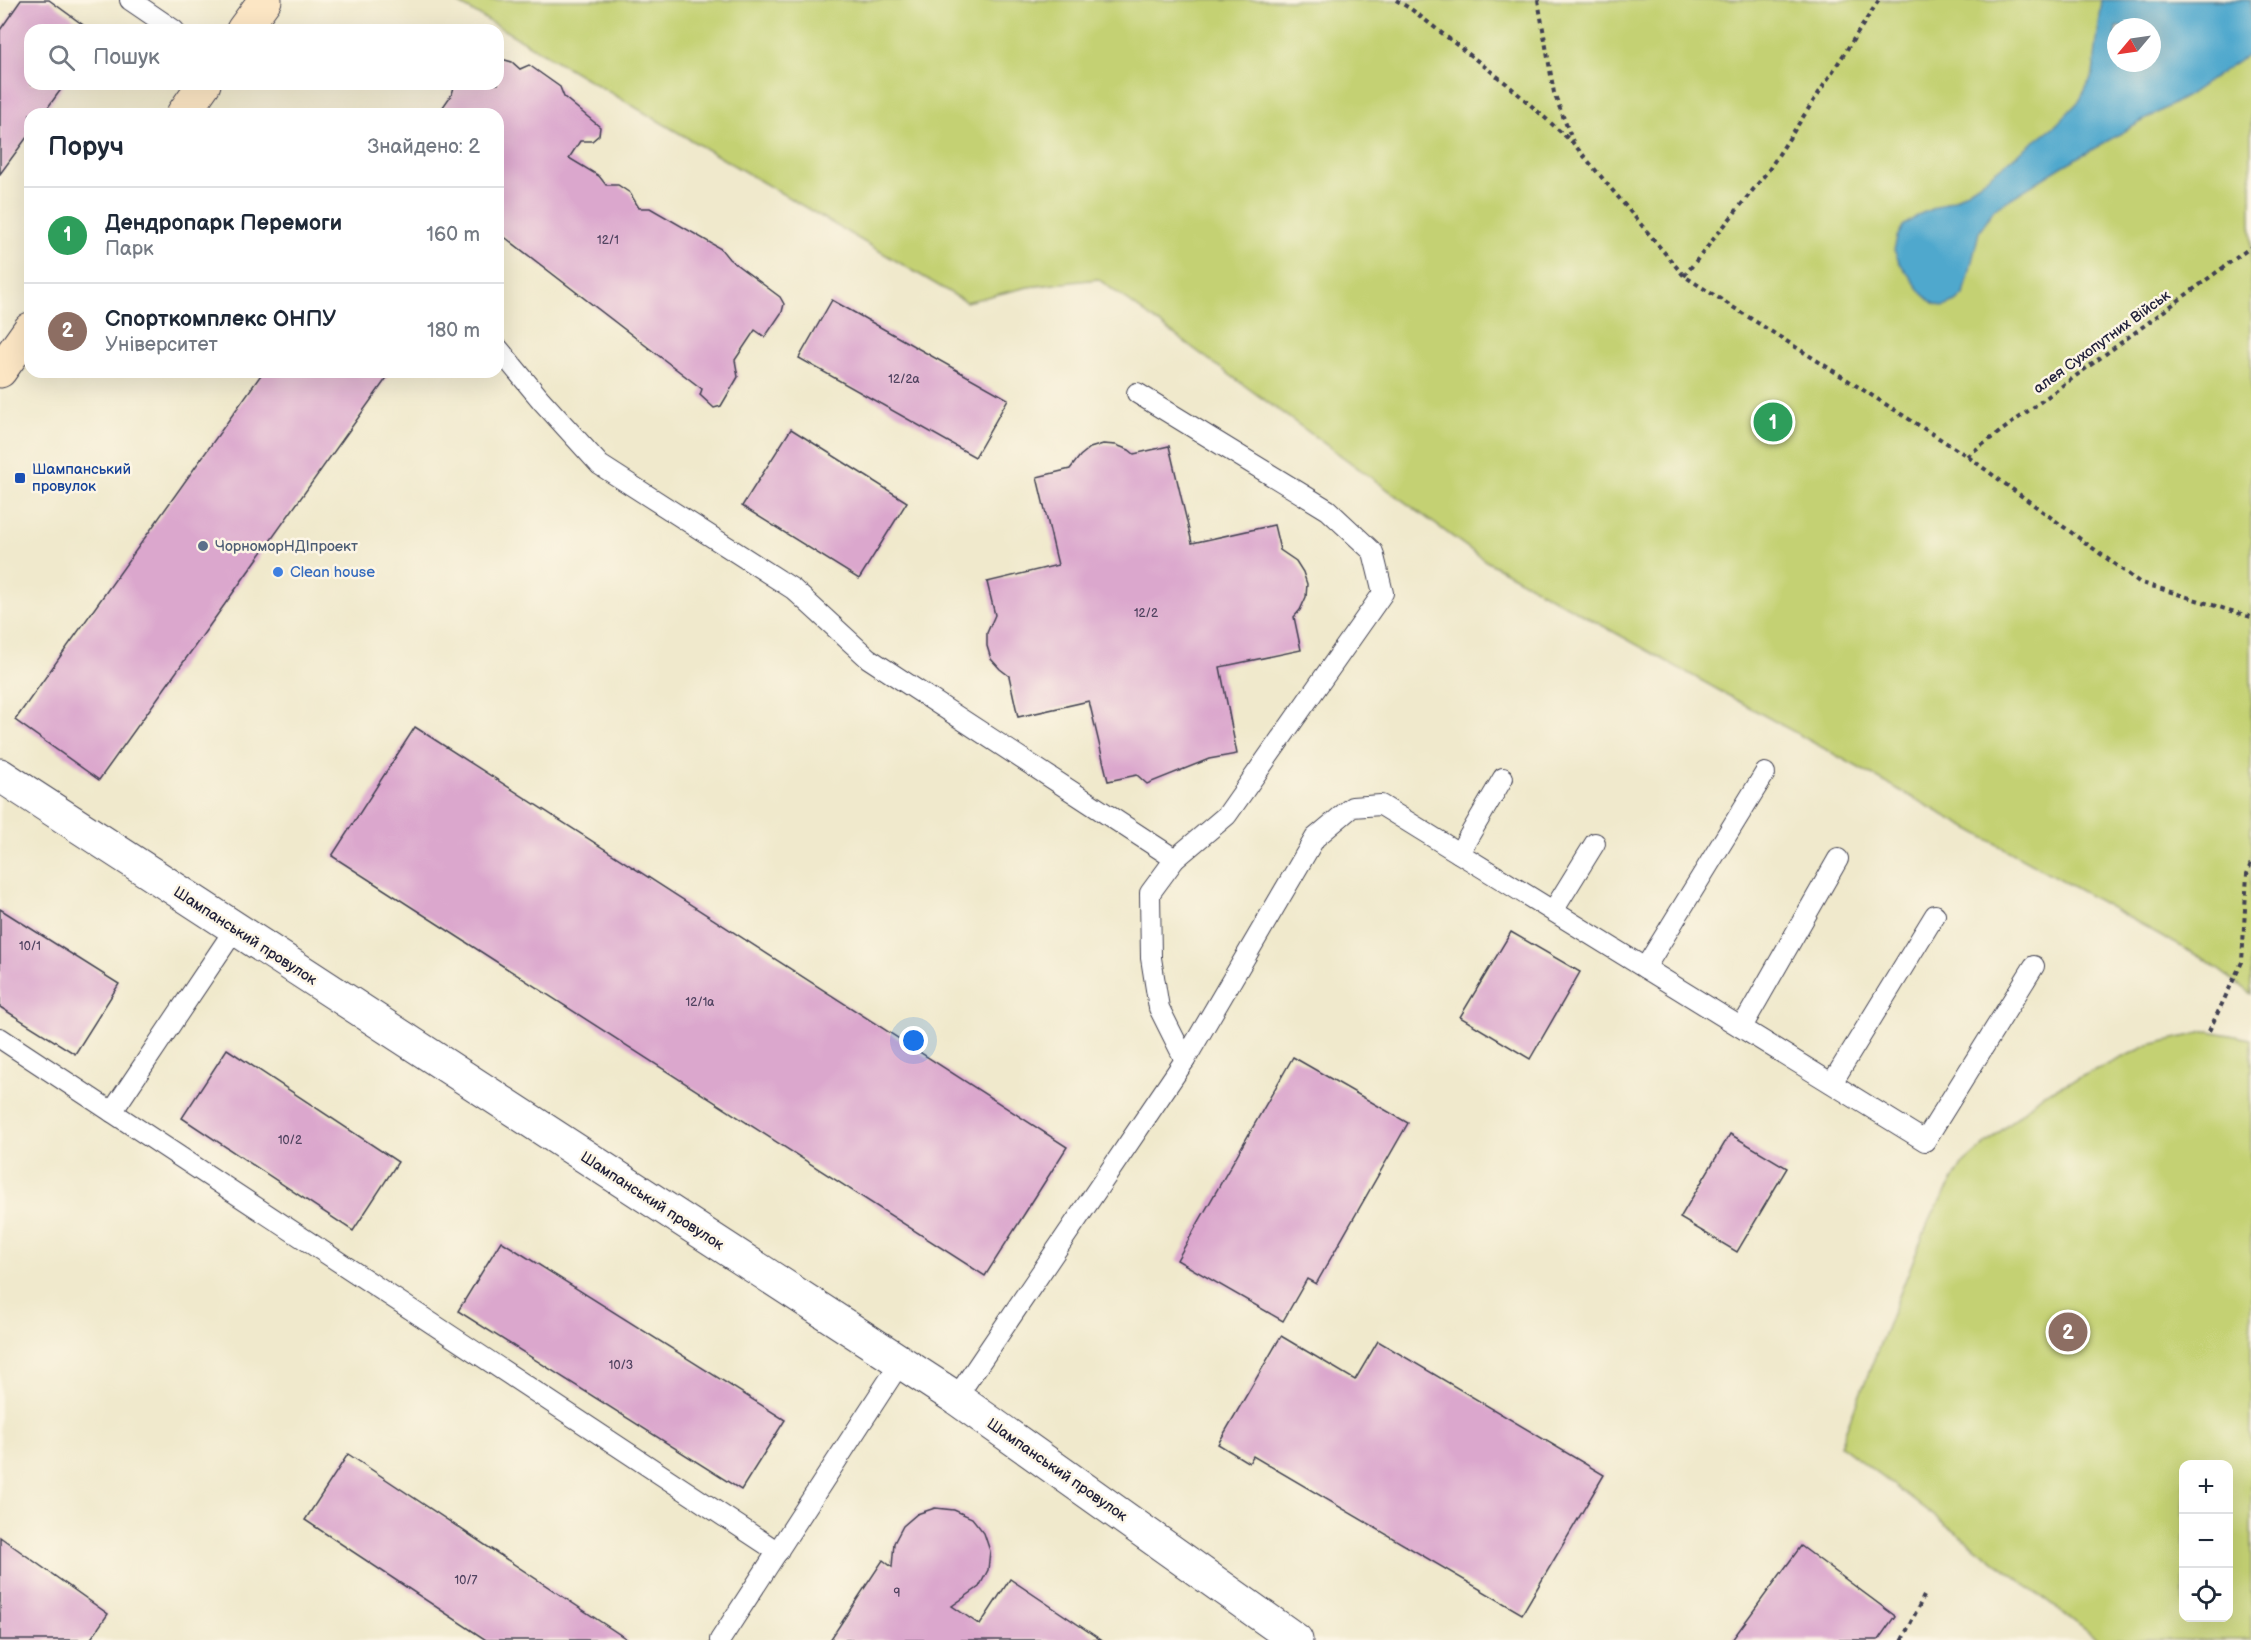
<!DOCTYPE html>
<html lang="uk">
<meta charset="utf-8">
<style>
body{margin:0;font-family:"Balsamiq Sans",sans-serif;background:#f6f6f7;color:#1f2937}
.controls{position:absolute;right:18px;bottom:18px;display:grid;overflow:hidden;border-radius:12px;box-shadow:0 6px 24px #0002}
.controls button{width:54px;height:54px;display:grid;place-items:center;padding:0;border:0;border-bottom:2px solid #e0e1e3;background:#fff;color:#1f2937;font:30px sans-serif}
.compass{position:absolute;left:2107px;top:18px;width:54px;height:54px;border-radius:50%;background:#fff;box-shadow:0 6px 24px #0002;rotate:241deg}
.you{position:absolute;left:914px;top:1041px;width:21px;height:21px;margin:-15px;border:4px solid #fff;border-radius:50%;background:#1a73e8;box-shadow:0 0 0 9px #1a73e833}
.badge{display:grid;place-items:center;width:39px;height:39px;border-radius:50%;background:#7c3aed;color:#fff;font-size:20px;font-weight:700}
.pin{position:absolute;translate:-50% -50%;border:3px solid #fff;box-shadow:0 2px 6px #0006}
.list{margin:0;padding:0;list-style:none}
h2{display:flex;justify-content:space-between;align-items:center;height:78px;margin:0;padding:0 24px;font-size:26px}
h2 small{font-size:20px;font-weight:400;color:#747a83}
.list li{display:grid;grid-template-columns:39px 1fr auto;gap:18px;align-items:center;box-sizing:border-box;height:96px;padding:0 24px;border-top:2px solid #e0e1e3}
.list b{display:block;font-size:22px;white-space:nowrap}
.list p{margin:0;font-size:20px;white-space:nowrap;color:#747a83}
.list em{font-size:20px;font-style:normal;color:#747a83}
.icon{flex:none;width:33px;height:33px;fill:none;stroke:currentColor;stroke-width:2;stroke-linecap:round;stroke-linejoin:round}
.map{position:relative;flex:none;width:2251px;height:1640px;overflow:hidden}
.search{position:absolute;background:#fff;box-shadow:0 6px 24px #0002;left:24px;top:24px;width:480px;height:66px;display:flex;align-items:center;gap:15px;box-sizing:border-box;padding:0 21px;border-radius:18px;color:#747a83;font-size:22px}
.panel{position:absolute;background:#fff;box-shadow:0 6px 24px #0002;left:24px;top:108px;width:480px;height:270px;border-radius:18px}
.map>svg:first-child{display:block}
</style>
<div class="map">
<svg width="2251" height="1640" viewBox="0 0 2251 1640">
<rect width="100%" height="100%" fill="#fcf5e5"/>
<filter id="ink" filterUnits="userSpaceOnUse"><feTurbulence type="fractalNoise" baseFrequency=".0167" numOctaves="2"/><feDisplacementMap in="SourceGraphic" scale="12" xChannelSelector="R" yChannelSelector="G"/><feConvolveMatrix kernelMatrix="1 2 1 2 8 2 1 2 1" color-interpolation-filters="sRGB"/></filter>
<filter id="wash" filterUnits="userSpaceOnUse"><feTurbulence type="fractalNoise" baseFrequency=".008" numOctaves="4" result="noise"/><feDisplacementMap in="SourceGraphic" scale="24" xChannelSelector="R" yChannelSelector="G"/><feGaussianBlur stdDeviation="1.35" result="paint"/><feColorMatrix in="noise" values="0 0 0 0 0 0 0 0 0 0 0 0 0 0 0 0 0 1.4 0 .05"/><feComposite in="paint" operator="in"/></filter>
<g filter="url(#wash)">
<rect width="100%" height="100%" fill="#f0e9cc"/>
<g fill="#c4d173" stroke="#737a57" stroke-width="1.5" fill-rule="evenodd">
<path d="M 453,0 L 2251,0 L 2251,994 L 2207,961 L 1486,561 L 1098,279 L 1028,287 L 966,302 ZM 2116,27 L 2152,27 L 2152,63 L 2116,63 Z"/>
<path d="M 2209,1031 L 2251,1039 L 2251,1640 L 2099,1640 L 1840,1445 L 1930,1218 L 1962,1165 L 2042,1095 L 2149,1045 ZM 2184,1464 L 2228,1464 L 2228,1618 L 2184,1618 Z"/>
</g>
<path fill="#50a8cd" stroke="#396584" stroke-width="1.5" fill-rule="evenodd" d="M 2102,0 L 2251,0 L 2251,52 L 2187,96 L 2063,166 L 1994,209 L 1979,232 L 1964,295 L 1956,302 L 1944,307 L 1933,303 L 1922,293 L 1899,262 L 1894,250 L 1897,237 L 1903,226 L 1920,214 L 1955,199 L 1981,182 L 2057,124 L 2080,100 L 2093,74 ZM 2116,27 L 2152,27 L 2152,63 L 2116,63 Z"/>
<g id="blocks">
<g fill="#dba7cd">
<polygon points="21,0 49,0 90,30 30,30 30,84 65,84 43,114 30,114 30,133 0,174 0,30"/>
<polygon points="498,58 512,62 520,69 529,65 560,87 564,97 600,127 599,135 592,141 580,141 569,158 599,176 606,185 618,185 630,193 639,208 650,208 721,249 729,259 780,297 784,304 782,312 765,337 755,330 735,360 738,377 721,406 714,408 700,395 702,389 498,232 498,114 438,114 452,94 455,84 498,84"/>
<polygon points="832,300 1008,399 975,457 799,358"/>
<polygon points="263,372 391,372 99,780 15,720"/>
<polygon points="791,429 907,502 859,579 742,506"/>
<polygon points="1103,444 1116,445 1129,450 1134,454 1169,446 1192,543 1274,525 1280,550 1296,561 1303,572 1307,584 1306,597 1300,610 1294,617 1301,650 1220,667 1237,754 1209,759 1147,784 1137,775 1108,781 1089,701 1018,717 1009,676 1000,669 991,659 987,646 987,633 995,615 987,582 1058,565 1037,477 1070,469 1080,456 1090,448"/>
<polygon points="415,727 1067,1147 985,1276 332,856"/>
<polygon points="0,909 119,984 75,1054 0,1007"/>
<polygon points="1511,932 1580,972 1530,1059 1460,1017"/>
<polygon points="227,1049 398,1162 353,1231 182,1118"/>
<polygon points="1293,1057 1408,1123 1316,1284 1307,1279 1283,1321 1177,1260"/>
<polygon points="1730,1134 1787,1168 1737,1252 1680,1218"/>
<polygon points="501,1241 785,1420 741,1490 458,1311"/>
<polygon points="1281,1336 1355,1380 1378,1341 1604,1475 1522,1614 1253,1456 1249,1463 1218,1444"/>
<polygon points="348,1454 628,1640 486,1640 305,1520"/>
<polygon points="935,1508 954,1510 972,1518 984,1533 990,1551 988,1570 979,1587 952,1606 980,1625 1010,1579 1101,1640 830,1640 883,1560 892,1567 894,1543 903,1526 917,1514"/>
<polygon points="0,1537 108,1614 90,1640 0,1640"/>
<polygon points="1801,1546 1895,1616 1878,1640 1732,1640"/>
</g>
</g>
</g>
<g filter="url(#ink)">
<use href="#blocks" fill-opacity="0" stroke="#414051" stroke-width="1.5"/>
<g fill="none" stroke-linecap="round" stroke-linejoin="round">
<g stroke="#414051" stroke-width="22">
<g id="service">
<polyline points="130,0 174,30"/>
<polyline points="498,348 541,400 600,465 793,589 868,658 1175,859"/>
<polyline points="1137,393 1328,510 1373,552 1383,593 1227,815 1175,859 1150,893 1151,958 1159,1008 1185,1060"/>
<polyline points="1459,853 1503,778"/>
<polyline points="1553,911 1595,843"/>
<polyline points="1645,968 1765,773"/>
<polyline points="1742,1027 1838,859"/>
<polyline points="0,1038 778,1552"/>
<polyline points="1832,1083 1935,915"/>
<polyline points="112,1112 235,929"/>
<polyline points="956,1398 1185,1060 1315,838 1352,807 1381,805 1925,1141 2034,966"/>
<polyline points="720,1640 900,1363"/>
</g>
</g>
<g stroke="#414051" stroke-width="35">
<polyline id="minor" points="0,775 956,1398 1296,1640"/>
</g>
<g stroke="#414051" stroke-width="35">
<g id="secondary">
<polyline points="243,30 265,0"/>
<polyline points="183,114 204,84"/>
<polyline points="0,371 30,329"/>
</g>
</g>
<g stroke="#414051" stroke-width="4" stroke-dasharray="4.5 4.5" stroke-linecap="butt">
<polyline points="1396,0 1411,9 1507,84 1573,143 1684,276 1967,456 2139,582 2251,617"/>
<polyline points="1538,0 1554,93 1573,142"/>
<polyline points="1684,276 1768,171 1879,0"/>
<polyline points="1967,456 2251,247"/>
<polyline points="2209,1031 2242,962 2247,874 2251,863"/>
<polyline points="1902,1640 1924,1596"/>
</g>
<use href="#service" stroke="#fff" stroke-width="20"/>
<use href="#minor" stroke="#fff" stroke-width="33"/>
<use href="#secondary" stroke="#fce6c4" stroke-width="33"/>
</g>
</g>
<rect fill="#1a4fb4" stroke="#fcf5e5" stroke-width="2" x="14" y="472" width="12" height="12" rx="3"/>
<circle fill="#5c6f8a" stroke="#fcf5e5" stroke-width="2" cx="203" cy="546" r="6"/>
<circle fill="#3f7fe0" stroke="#fcf5e5" stroke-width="2" cx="278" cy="572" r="6"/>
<g text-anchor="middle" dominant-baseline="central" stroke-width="5" stroke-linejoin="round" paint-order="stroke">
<g font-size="12" fill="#504360">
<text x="608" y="240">12/1</text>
<text x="904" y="379">12/2а</text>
<text x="1146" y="613">12/2</text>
<text x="30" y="946">10/1</text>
<text x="700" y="1002">12/1а</text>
<text x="290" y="1140">10/2</text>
<text x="621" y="1365">10/3</text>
<text x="466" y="1580">10/7</text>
<text x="897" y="1593">9</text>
</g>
<g font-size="15" fill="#22223b" stroke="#fcf5e5">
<text transform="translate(2102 342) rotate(-36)">алея Сухопутних Військ</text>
<text transform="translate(245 936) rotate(33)">Шампанський провулок</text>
<text transform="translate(652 1201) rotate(33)">Шампанський провулок</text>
<text transform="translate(1057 1470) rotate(35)">Шампанський провулок</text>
</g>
<g font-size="15" fill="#164399" stroke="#fcf5e5" text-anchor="start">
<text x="32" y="469">Шампанський<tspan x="32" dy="17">провулок</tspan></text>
</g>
<g font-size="15" fill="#4e5e75" stroke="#fcf5e5" text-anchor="start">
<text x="215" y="546">ЧорноморНДІпроект</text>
</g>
<g font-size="15" fill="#366cbe" stroke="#fcf5e5" text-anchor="start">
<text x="290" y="572">Clean house</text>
</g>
</g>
</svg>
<div class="controls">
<button>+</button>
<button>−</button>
<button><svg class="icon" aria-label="locate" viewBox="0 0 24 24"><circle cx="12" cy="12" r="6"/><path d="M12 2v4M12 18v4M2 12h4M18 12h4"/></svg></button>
</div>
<svg class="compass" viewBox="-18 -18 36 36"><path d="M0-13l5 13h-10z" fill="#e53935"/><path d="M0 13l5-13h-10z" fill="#747a83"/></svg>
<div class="you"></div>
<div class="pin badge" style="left:1773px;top:422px;background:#2e9e5b">1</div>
<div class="pin badge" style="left:2068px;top:1332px;background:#8d6e63">2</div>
<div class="search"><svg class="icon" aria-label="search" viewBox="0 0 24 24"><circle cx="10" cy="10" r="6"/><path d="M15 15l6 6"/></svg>Пошук</div>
<section class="panel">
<h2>Поруч<small>Знайдено: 2</small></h2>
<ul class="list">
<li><span class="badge" style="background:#2e9e5b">1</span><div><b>Дендропарк Перемоги</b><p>Парк</p></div><em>160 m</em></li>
<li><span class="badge" style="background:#8d6e63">2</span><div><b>Спорткомплекс ОНПУ</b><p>Університет</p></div><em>180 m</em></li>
</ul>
</section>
</div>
